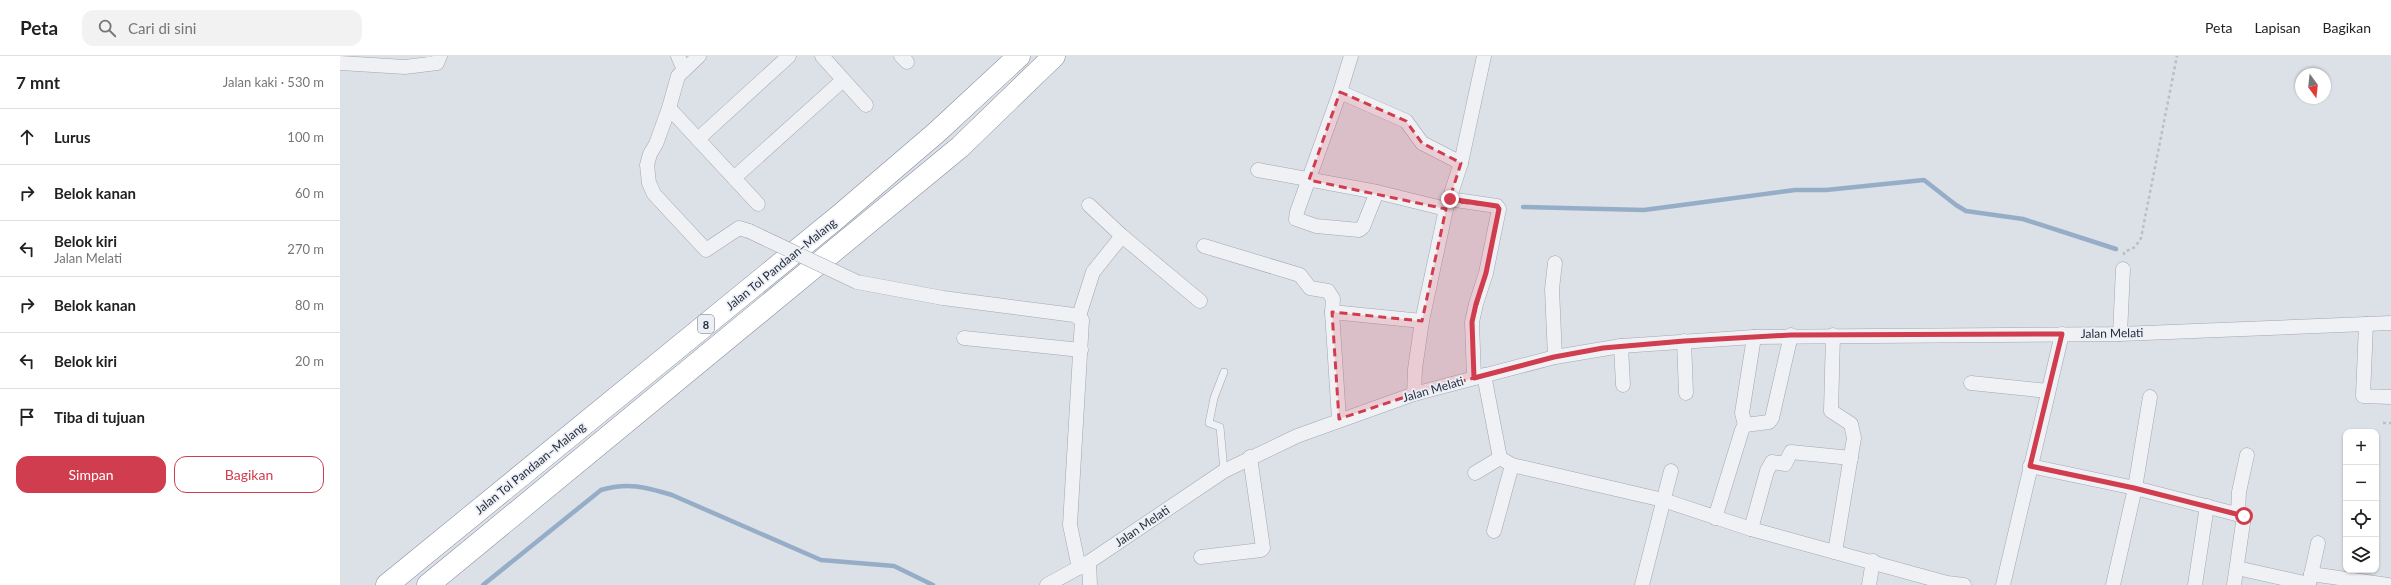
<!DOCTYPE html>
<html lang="id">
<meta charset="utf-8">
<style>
body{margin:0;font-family:Lato,sans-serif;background:#f2f2f2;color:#222}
.controls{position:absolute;right:12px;bottom:12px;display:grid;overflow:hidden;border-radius:8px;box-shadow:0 1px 3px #0004}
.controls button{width:36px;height:36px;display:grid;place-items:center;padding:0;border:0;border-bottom:1px solid #e0e0e0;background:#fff;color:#222;font:20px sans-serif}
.compass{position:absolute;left:1955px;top:12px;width:36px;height:36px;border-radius:50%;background:#fff;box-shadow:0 1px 3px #0004;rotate:165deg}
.stop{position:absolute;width:12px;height:12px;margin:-9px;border:3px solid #d03d4e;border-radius:50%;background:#fff}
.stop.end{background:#d03d4e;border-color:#fff;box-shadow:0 1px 4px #0008}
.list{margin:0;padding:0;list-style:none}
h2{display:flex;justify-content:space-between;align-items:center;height:52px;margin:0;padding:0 16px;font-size:17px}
h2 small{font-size:13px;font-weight:400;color:#767676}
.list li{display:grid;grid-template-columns:26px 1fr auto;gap:12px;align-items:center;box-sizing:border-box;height:56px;padding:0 16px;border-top:1px solid #e0e0e0}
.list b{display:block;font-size:15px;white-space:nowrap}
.list p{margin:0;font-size:13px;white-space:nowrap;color:#767676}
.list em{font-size:13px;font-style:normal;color:#767676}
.actions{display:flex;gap:8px;padding:12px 16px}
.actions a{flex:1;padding:9px 0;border:1px solid #d03d4e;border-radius:12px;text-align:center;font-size:14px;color:#d03d4e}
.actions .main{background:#d03d4e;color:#fff}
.icon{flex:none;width:22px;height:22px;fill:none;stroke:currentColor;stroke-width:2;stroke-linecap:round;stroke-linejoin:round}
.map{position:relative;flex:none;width:2051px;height:529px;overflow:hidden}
header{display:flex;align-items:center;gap:24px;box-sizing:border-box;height:56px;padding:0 20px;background:#fff;border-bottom:1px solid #e0e0e0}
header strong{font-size:19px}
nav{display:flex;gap:22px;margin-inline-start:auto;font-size:14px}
.search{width:280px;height:36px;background:#f2f2f2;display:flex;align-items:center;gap:10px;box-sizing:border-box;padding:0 14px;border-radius:12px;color:#767676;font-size:15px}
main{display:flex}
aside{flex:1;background:#fff}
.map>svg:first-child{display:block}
</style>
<header>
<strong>Peta</strong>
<div class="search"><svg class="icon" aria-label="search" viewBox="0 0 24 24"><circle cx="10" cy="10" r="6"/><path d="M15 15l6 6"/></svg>Cari di sini</div>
<nav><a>Peta</a><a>Lapisan</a><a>Bagikan</a></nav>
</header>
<main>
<aside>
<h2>7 mnt<small>Jalan kaki · 530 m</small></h2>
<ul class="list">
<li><svg class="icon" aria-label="ahead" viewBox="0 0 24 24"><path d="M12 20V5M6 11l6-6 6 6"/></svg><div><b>Lurus</b></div><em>100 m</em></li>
<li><svg class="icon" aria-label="right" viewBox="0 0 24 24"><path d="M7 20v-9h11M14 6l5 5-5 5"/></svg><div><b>Belok kanan</b></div><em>60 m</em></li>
<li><svg class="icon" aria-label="left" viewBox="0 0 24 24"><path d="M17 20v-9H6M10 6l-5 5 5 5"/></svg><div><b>Belok kiri</b><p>Jalan Melati</p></div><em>270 m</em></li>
<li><svg class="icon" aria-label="right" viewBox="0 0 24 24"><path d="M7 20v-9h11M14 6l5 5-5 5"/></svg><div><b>Belok kanan</b></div><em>80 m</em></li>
<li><svg class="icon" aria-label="left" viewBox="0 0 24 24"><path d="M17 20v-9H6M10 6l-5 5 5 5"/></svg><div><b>Belok kiri</b></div><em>20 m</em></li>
<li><svg class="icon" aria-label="arrive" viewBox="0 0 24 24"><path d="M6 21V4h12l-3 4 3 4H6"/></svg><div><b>Tiba di tujuan</b></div></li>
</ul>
<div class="actions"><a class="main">Simpan</a><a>Bagikan</a></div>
</aside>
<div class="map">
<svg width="2051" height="529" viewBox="0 0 2051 529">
<rect width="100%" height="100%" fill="#dce0e7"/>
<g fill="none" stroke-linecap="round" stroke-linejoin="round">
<g stroke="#96adc8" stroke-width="4.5">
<polyline points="1183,151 1304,154 1455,134 1486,134 1584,124 1616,149 1626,155 1683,163 1776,193"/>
<path d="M 143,529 L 261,434 C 288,426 305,431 332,439 L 481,504 L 554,510 L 593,529"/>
</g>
<g stroke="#a2a7b1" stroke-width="8">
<polyline id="service" points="884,415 880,371 869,367 874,342 884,316"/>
</g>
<g stroke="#a2a7b1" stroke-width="15">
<g id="minor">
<polyline points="338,0 344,14"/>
<polyline points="359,0 338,20 329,52 316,88 310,98 307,109 309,127 314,138 366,194 399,172 409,175"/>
<polyline points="482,0 526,49"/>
<polyline points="561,0 567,6"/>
<polyline points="0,7 65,11 97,7 100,0"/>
<polyline points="1000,36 1011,0"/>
<polyline points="329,52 418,148"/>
<polyline points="358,83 449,0"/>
<polyline points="918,114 1037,136 1106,153"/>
<polyline points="394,122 503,24"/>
<polyline points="1037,136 1023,171 1019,174 976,170 956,163 957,156 1000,36 1066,65 1082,87 1121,107"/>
<polyline points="1109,143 1157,150 1159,153 1146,217 1136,248 1132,266 1134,322"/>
<polyline points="749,149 782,180"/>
<polyline points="864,190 960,219 970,232 988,235 993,243 992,256 1082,265"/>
<polyline points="517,226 603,242 734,259 742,264 730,469 739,512"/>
<polyline points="992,256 999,363"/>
<polyline points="739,260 753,216 782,180 860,245"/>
<polyline points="2026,268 2023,340 2051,341"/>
<polyline points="1780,278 1783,213"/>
<polyline points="1493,279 1491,355 1511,368 1514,382 1495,496"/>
<polyline points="624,282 741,294"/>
<polyline points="1344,285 1346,337"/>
<polyline points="1281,290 1283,329"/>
<polyline points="1215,301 1212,233 1215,207"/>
<polyline points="1144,319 1160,402 1172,409 1323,444 1411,473 1607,527 1624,529"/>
<polyline points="1631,327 1708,335"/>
<polyline points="1074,338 1075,313 1082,265 1106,153 1121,107 1144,0"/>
<polyline points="1405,369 1402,357 1414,281"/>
<polyline points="1690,410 1795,432 1904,460 1894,529"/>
<polyline points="1135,417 1160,402"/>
<polyline points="1898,458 1899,436 1907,399"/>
<polyline points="1375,462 1402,374 1405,369 1429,366 1432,362 1451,279"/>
<polyline points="1411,473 1427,415 1432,406 1445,408 1451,396 1511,402"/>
<polyline points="1154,475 1172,409"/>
<polyline points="861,501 921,494 923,492 910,401"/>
<polyline points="749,506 750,529"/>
<polyline points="1897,512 1969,528"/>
<polyline points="1971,518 2048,529"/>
<polyline points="1969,528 1978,487"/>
<polyline points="707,529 749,506 884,415 957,380 1074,338 1215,301 1281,290 1414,281 1780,278 2051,267"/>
<polyline points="1302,529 1331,415"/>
<polyline points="1529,529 1533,505"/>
<polyline points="1663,529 1722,278"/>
<polyline points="1773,529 1795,432 1810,341"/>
<polyline points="1855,529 1867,450"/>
</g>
</g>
<g stroke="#848d9e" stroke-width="23">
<g id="motorway">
<polyline points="47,529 499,160 597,76 679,0"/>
<polyline points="88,529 620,91 714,0"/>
</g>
</g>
<g stroke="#bbbec5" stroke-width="2.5" stroke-dasharray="3 3" stroke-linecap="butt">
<polyline points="1784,199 1784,196 1795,191 1801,182 1837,0"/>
<polyline points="2043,367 2051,367"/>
</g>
<use href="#service" stroke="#eff1f5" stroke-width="7"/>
<use href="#minor" stroke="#eff1f5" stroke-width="14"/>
<use href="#motorway" stroke="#fff" stroke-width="22"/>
<g stroke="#a2a7b1" stroke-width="15" stroke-linecap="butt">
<polyline id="minor-bridge" points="409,175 517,226"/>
</g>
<use href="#minor-bridge" stroke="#eff1f5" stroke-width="14"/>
</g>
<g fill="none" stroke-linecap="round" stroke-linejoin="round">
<polyline stroke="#d03d4e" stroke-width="5" points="1110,143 1157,150 1159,153 1146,217 1136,248 1132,266 1134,322 1214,301 1263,292 1344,285 1451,279 1722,278 1690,410 1794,432 1904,460"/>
</g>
<path fill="#d03d4e" fill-opacity="0.2" stroke="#d03d4e" stroke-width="3" stroke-dasharray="8 5" stroke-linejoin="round" d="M 1000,36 L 1066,65 L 1082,87 L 1121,107 L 1109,145 L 1157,150 L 1159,153 L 1146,217 L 1132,266 L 1134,322 L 1074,338 L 999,363 L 992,256 L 1082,265 L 1106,153 L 969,124 Z"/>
<g text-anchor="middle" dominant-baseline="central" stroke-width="3.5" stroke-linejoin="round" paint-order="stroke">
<rect fill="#eceff5" stroke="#616875" stroke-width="1" x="358" y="259" width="16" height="18" rx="3"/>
<g font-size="11" font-weight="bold" fill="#262e3e">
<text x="366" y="268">8</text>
</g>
<g font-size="12" fill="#262e3e" stroke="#eceff5">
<text transform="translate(441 208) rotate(-39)">Jalan Tol Pandaan–Malang</text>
<text transform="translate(1772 277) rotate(-1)">Jalan Melati</text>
<text transform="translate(1093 333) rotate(-16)">Jalan Melati</text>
<text transform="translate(190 412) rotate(-39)">Jalan Tol Pandaan–Malang</text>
<text transform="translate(802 470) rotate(-34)">Jalan Melati</text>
</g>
</g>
</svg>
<div class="controls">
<button>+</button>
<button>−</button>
<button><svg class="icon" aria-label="locate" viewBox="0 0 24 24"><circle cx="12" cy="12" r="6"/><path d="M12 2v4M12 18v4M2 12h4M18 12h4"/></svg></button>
<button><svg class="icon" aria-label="layers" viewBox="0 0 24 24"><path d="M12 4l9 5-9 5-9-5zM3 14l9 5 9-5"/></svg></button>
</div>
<svg class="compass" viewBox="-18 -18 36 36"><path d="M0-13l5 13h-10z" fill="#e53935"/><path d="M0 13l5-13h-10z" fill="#767676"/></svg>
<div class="stop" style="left:1904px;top:460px"></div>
<div class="stop end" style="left:1110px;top:143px"></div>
</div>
</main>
